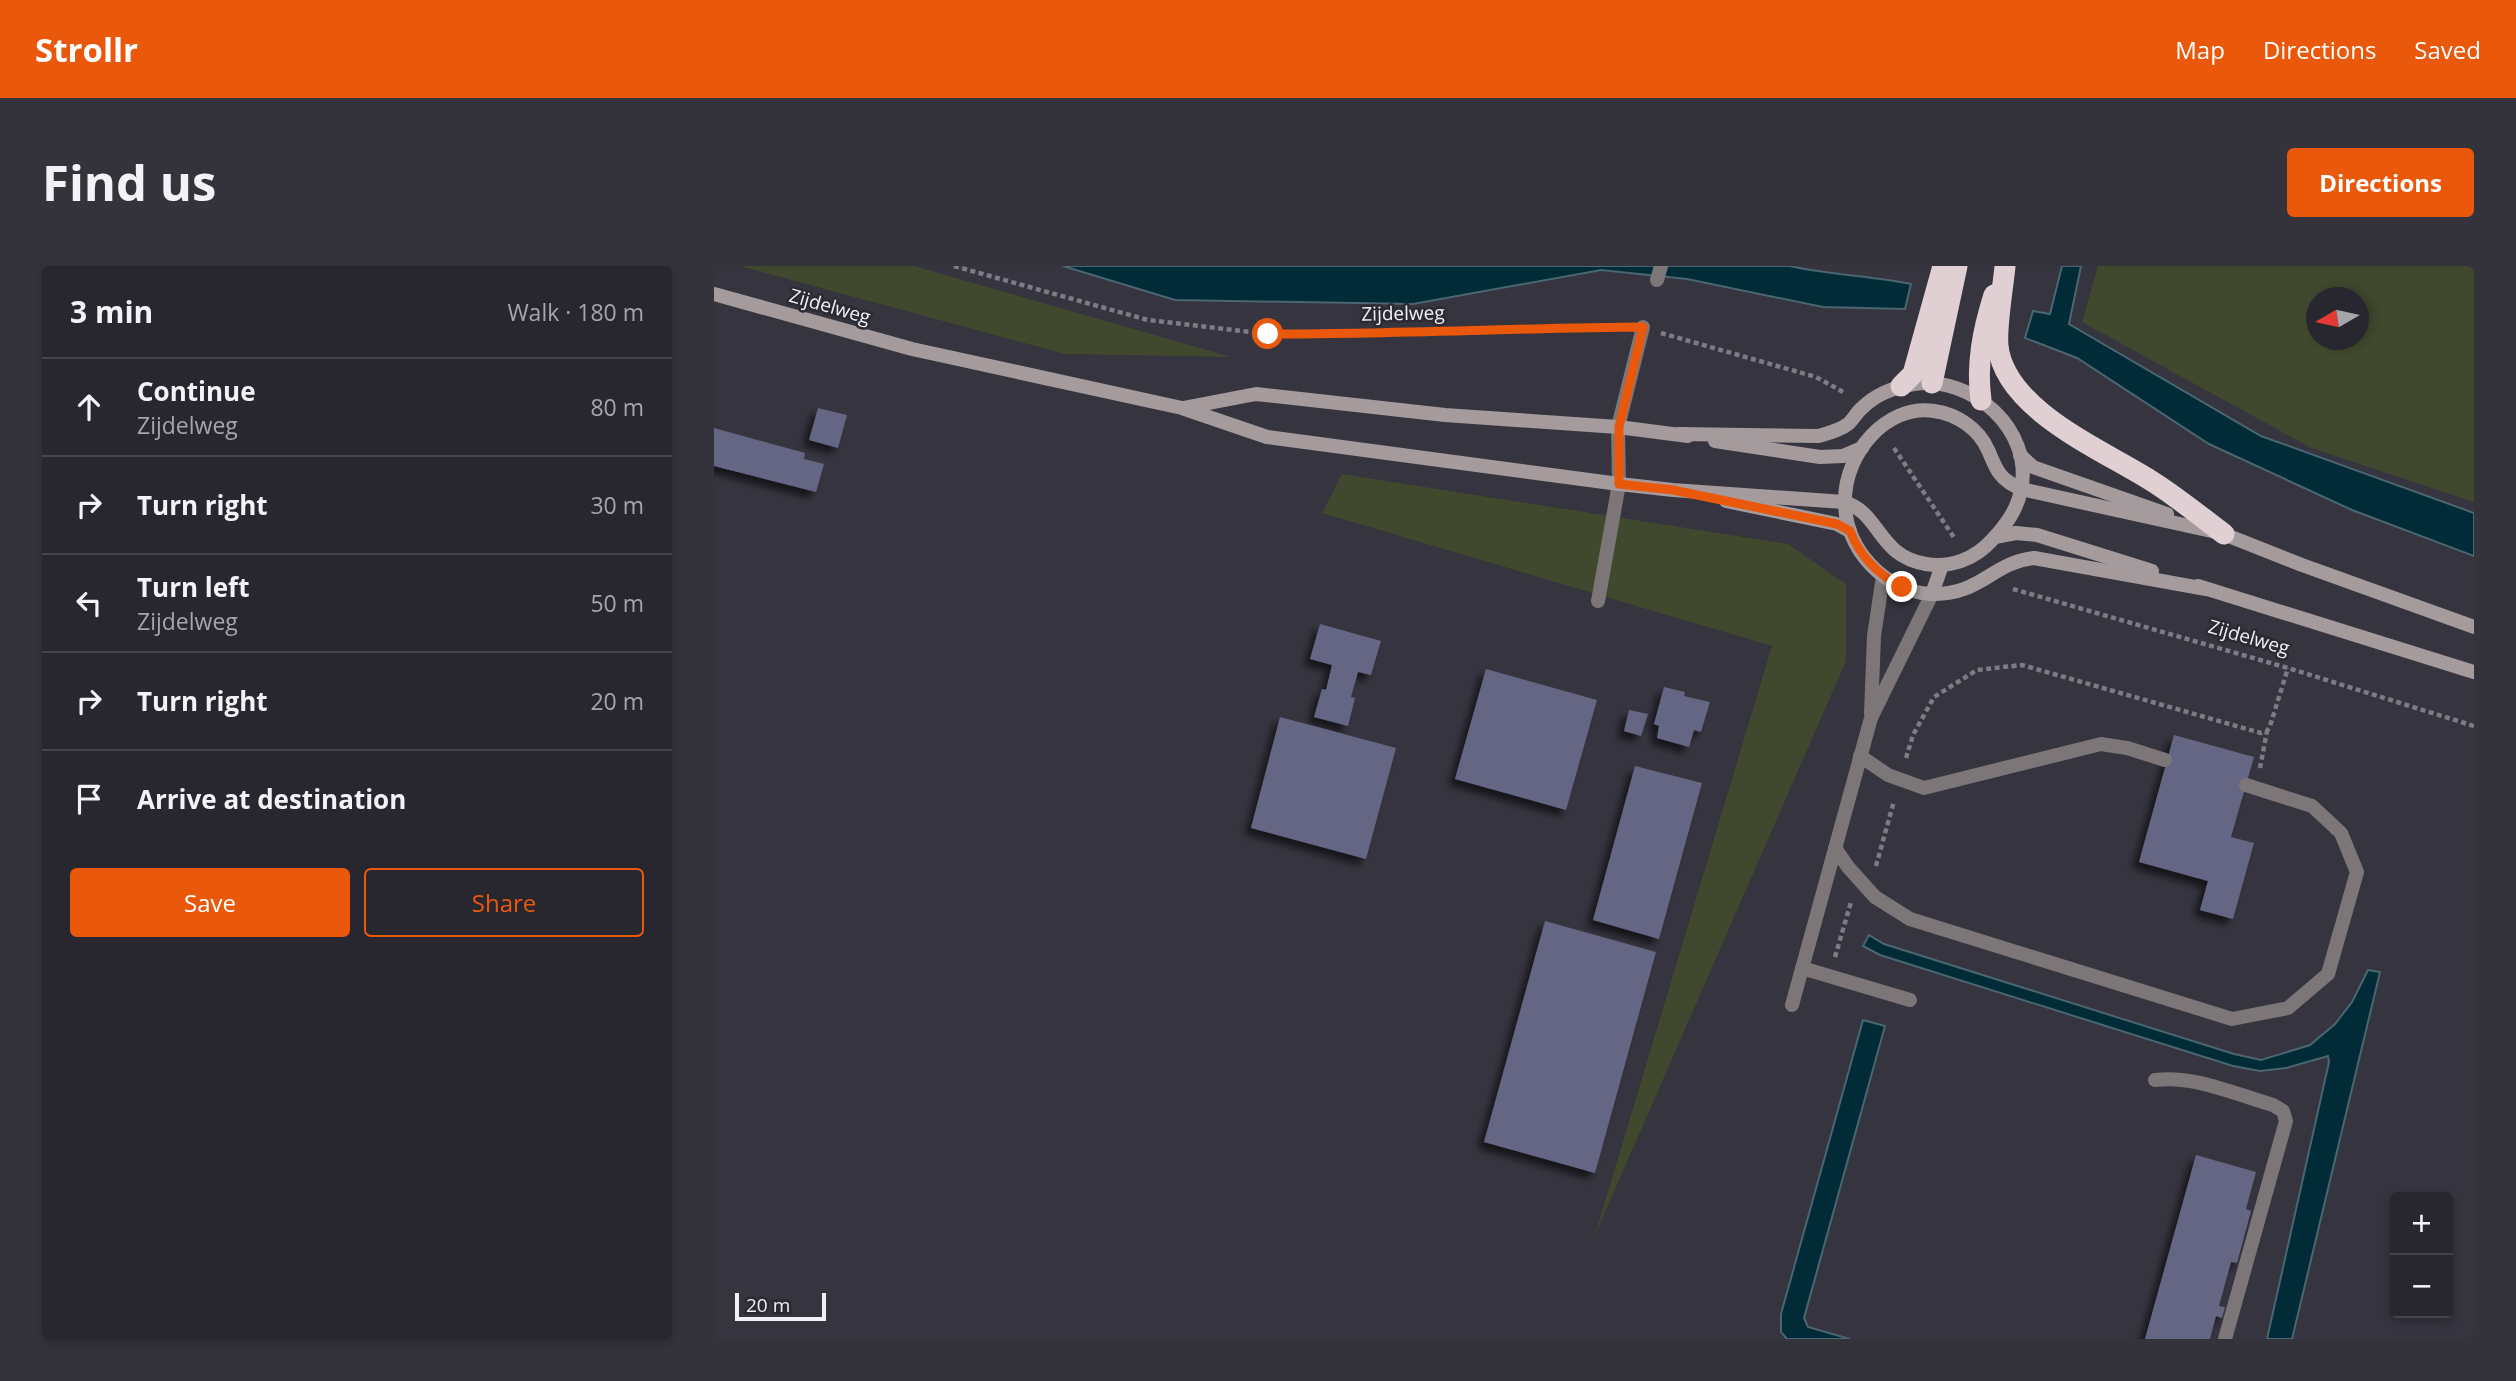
<!DOCTYPE html>
<meta charset="utf-8">
<style>
body{margin:0;font-family:"Open Sans",sans-serif;background:#34333b;color:#f1f3f6}
.controls{position:absolute;right:21px;bottom:21px;display:grid;overflow:hidden;border-radius:7px;box-shadow:0 4px 10px #0003}
.controls button{width:63px;height:63px;display:grid;place-items:center;padding:0;border:0;border-bottom:2px solid #44444b;background:#28272f;color:#f1f3f6;font:35px sans-serif}
.compass{position:absolute;left:1592px;top:21px;width:63px;height:63px;border-radius:50%;background:#28272f;box-shadow:0 4px 10px #0003;rotate:261deg}
.scale{position:absolute;left:21px;bottom:18px;width:91px;box-sizing:border-box;padding-left:7px;border:4px solid #f0f0f7;border-top:0;font-size:19px;line-height:24px;white-space:nowrap;color:#f0f0f7;-webkit-text-stroke:5px #2b2a34;paint-order:stroke}
.stop{position:absolute;width:21px;height:21px;margin:-16px;border:5px solid #ea580c;border-radius:50%;background:#fff}
.stop.end{background:#ea580c;border-color:#fff;box-shadow:0 2px 7px #0008}
.list{margin:0;padding:0;list-style:none}
h2{display:flex;justify-content:space-between;align-items:center;height:91px;margin:0;padding:0 28px;font-size:30px}
h2 small{font-size:23px;font-weight:400;color:#a5a5aa}
.list li{display:grid;grid-template-columns:46px 1fr auto;gap:21px;align-items:center;box-sizing:border-box;height:98px;padding:0 28px;border-top:2px solid #44444b}
.list b{display:block;font-size:26px;white-space:nowrap}
.list p{margin:0;font-size:23px;white-space:nowrap;color:#a5a5aa}
.list em{font-size:23px;font-style:normal;color:#a5a5aa}
.actions{display:flex;gap:14px;padding:21px 28px}
.actions a{flex:1;padding:16px 0;border:2px solid #ea580c;border-radius:7px;text-align:center;font-size:24px;color:#ea580c}
.actions .main{background:#ea580c;color:#fff}
.icon{flex:none;width:38px;height:38px;fill:none;stroke:currentColor;stroke-width:2;stroke-linecap:round;stroke-linejoin:round}
.map{position:relative;flex:none;width:1760px;height:1073px;overflow:hidden;border-radius:7px}
header{display:flex;align-items:center;gap:42px;box-sizing:border-box;height:98px;padding:0 35px;background:#ea580c;color:#fff}
header strong{font-size:33px}
nav{display:flex;gap:38px;margin-inline-start:auto;font-size:24px}
.intro{display:flex;align-items:center;justify-content:space-between;box-sizing:border-box;height:168px;padding:0 42px}
h1{margin:0;font-size:49px}
.button{padding:18px 32px;border-radius:7px;background:#ea580c;color:#fff;font-size:24px;font-weight:700}
main{display:flex;gap:42px;padding:0 42px}
aside{flex:1;background:#28272f;border-radius:7px;box-shadow:0 4px 10px #0003}
.map>svg:first-child{display:block}
</style>
<header>
<strong>Strollr</strong>
<nav><a>Map</a><a>Directions</a><a>Saved</a></nav>
</header>
<div class="intro"><h1>Find us</h1><a class="button">Directions</a></div>
<main>
<aside>
<h2>3 min<small>Walk · 180 m</small></h2>
<ul class="list">
<li><svg class="icon" aria-label="ahead" viewBox="0 0 24 24"><path d="M12 20V5M6 11l6-6 6 6"/></svg><div><b>Continue</b><p>Zijdelweg</p></div><em>80 m</em></li>
<li><svg class="icon" aria-label="right" viewBox="0 0 24 24"><path d="M7 20v-9h11M14 6l5 5-5 5"/></svg><div><b>Turn right</b></div><em>30 m</em></li>
<li><svg class="icon" aria-label="left" viewBox="0 0 24 24"><path d="M17 20v-9H6M10 6l-5 5 5 5"/></svg><div><b>Turn left</b><p>Zijdelweg</p></div><em>50 m</em></li>
<li><svg class="icon" aria-label="right" viewBox="0 0 24 24"><path d="M7 20v-9h11M14 6l5 5-5 5"/></svg><div><b>Turn right</b></div><em>20 m</em></li>
<li><svg class="icon" aria-label="arrive" viewBox="0 0 24 24"><path d="M6 21V4h12l-3 4 3 4H6"/></svg><div><b>Arrive at destination</b></div></li>
</ul>
<div class="actions"><a class="main">Save</a><a>Share</a></div>
</aside>
<div class="map">
<svg width="1760" height="1073" viewBox="0 0 1760 1073">
<defs>
<filter id="shadow"><feDropShadow dx="-6" dy="6" stdDeviation="3.5" flood-color="#0009"/></filter>
</defs>
<rect width="100%" height="100%" fill="#35343f"/>
<g fill="#40492e" fill-rule="evenodd">
<polygon points="26,0 200,0 517,91 351,88"/>
<path d="M 1384,0 L 1760,0 L 1760,236 L 1597,182 L 1368,56 ZM 1602,32 L 1644,32 L 1644,74 L 1602,74 Z"/>
<polygon points="628,208 1074,278 1132,318 1132,395 881,969 1058,380 608,247"/>
</g>
<g fill="#022b38" stroke="#496671" stroke-width="2">
<path d="M 349,0 L 1076,0 C 1116,9 1157,10 1197,18 L 1191,43 L 1109,41 L 973,13 L 887,4 L 699,38 L 461,34 Z"/>
<polygon points="1348,0 1367,0 1355,58 1547,170 1760,247 1760,290 1638,244 1495,178 1363,92 1311,72 1319,45 1336,48"/>
<polygon points="1155,669 1170,678 1520,788 1547,794 1596,779 1621,758 1638,736 1654,704 1666,706 1578,1073 1553,1073 1615,796 1614,790 1572,802 1546,805 1519,800 1166,689 1149,680"/>
<polygon points="1149,754 1171,760 1090,1052 1094,1061 1136,1073 1073,1073 1067,1066 1067,1048"/>
</g>
<g fill="#656584" filter="url(#shadow)">
<polygon points="104,142 133,149 124,182 95,174"/>
<polygon points="0,162 91,187 90,193 110,198 102,226 0,200"/>
<polygon points="606,358 667,375 657,409 644,406 637,431 641,432 634,460 600,451 608,423 612,424 618,399 596,393"/>
<polygon points="772,403 883,434 852,544 741,513"/>
<polygon points="950,421 971,426 970,430 996,436 987,466 980,464 975,481 943,472 945,460 940,458"/>
<polygon points="915,444 934,448 927,470 910,465"/>
<polygon points="566,451 682,482 652,593 537,562"/>
<polygon points="1460,469 1540,491 1517,571 1540,577 1519,653 1486,644 1494,615 1425,596"/>
<polygon points="921,500 988,517 945,673 879,654"/>
<polygon points="831,655 942,686 881,907 770,876"/>
<polygon points="1482,889 1542,906 1532,943 1537,945 1523,997 1517,996 1505,1040 1511,1041 1508,1052 1502,1050 1496,1073 1431,1073"/>
</g>
<g fill="none" stroke-linecap="round" stroke-linejoin="round">
<g stroke="#7d7c86" stroke-width="4.5" stroke-dasharray="5 3.5" stroke-linecap="butt">
<polyline points="240,0 434,54 554,68 682,68 835,62 908,61"/>
<polyline points="947,67 1102,111 1131,127"/>
<polyline points="1180,182 1241,273"/>
<polyline points="1299,323 1574,402 1760,460"/>
<polyline points="1192,492 1199,469 1220,431 1263,404 1308,399 1547,467 1553,465 1556,460 1574,402"/>
<polyline points="1546,502 1553,465"/>
<polyline points="1162,600 1180,535"/>
<polyline points="1121,691 1137,636"/>
</g>
<g stroke="#7d7678" stroke-width="14">
<polyline points="943,14 947,0"/>
<polyline points="884,335 905,218 904,161 929,61"/>
<polyline points="1157,447 1160,370 1169,310"/>
<polyline points="1146,490 1174,509 1210,522 1387,478 1413,482 1451,494"/>
<polyline points="1121,582 1134,601 1161,631 1196,653 1518,753 1574,742 1614,708 1643,606 1627,567 1598,540 1532,519"/>
<polyline points="1088,702 1196,734"/>
<polyline points="1078,739 1157,452 1218,328"/>
<path d="M 1441,814 C 1480,809 1521,828 1559,839 L 1569,845 L 1572,855 L 1511,1073"/>
</g>
<g stroke="#a59b9d" stroke-width="14">
<path d="M 0,28 L 198,83 L 468,142 L 553,171 L 905,218 L 959,224 L 1130,236 C 1167,247 1163,290 1212,298 C 1237,302 1261,293 1278,274 C 1292,259 1303,244 1307,224 C 1320,164 1258,109 1200,118 C 1181,121 1161,129 1148,142 C 1142,147 1139,154 1134,158 C 1125,165 1114,167 1104,170 L 965,168"/>
<polyline points="469,142 542,128 731,149 904,161 974,170"/>
<polyline points="1001,175 1106,191 1129,190 1148,182"/>
<polyline points="1306,189 1319,201 1453,248"/>
<polyline points="1012,235 1123,258 1136,265"/>
<polyline points="1502,265 1588,299 1760,361"/>
<polyline points="1281,271 1302,267 1323,269 1438,305"/>
<polyline points="1484,320 1760,406"/>
<path d="M 1492,323 L 1320,292 C 1279,296 1266,330 1217,328 C 1170,325 1131,283 1131,236 C 1130,189 1171,138 1220,145 C 1243,148 1265,163 1274,184 C 1278,192 1280,200 1286,208 C 1291,215 1299,219 1307,223 L 1502,266"/>
<polyline points="1218,328 1228,299"/>
</g>
<g stroke="#e1d0d3" stroke-width="21">
<path d="M 1291,0 C 1289,22 1282,60 1284,80 C 1291,144 1389,184 1436,214 C 1462,230 1486,250 1510,268"/>
<polyline points="1218,117 1243,0"/>
<polyline points="1187,120 1199,108 1229,0"/>
<path d="M 1267,134 C 1262,98 1269,64 1280,29"/>
</g>
</g>
<g fill="none" stroke-linecap="round" stroke-linejoin="round">
<path stroke="#ea580c" stroke-width="9" d="M 554,68 C 679,68 804,62 929,61 L 905,161 L 905,218 L 959,224 L 1123,258 L 1136,265 C 1146,291 1163,308 1188,321"/>
</g>
<g text-anchor="middle" dominant-baseline="central" stroke-width="5" stroke-linejoin="round" paint-order="stroke">
<g font-size="19" fill="#f0f0f7" stroke="#2b2a34">
<text transform="translate(116 40) rotate(16)">Zijdelweg</text>
<text transform="translate(689 47) rotate(-1)">Zijdelweg</text>
<text transform="translate(1535 371) rotate(16)">Zijdelweg</text>
</g>
</g>
</svg>
<div class="controls">
<button>+</button>
<button>−</button>
</div>
<svg class="compass" viewBox="-18 -18 36 36"><path d="M0-13l5 13h-10z" fill="#e53935"/><path d="M0 13l5-13h-10z" fill="#a5a5aa"/></svg>
<div class="scale">20 m</div>
<div class="stop" style="left:554px;top:68px"></div>
<div class="stop end" style="left:1188px;top:321px"></div>
</div>
</main>
